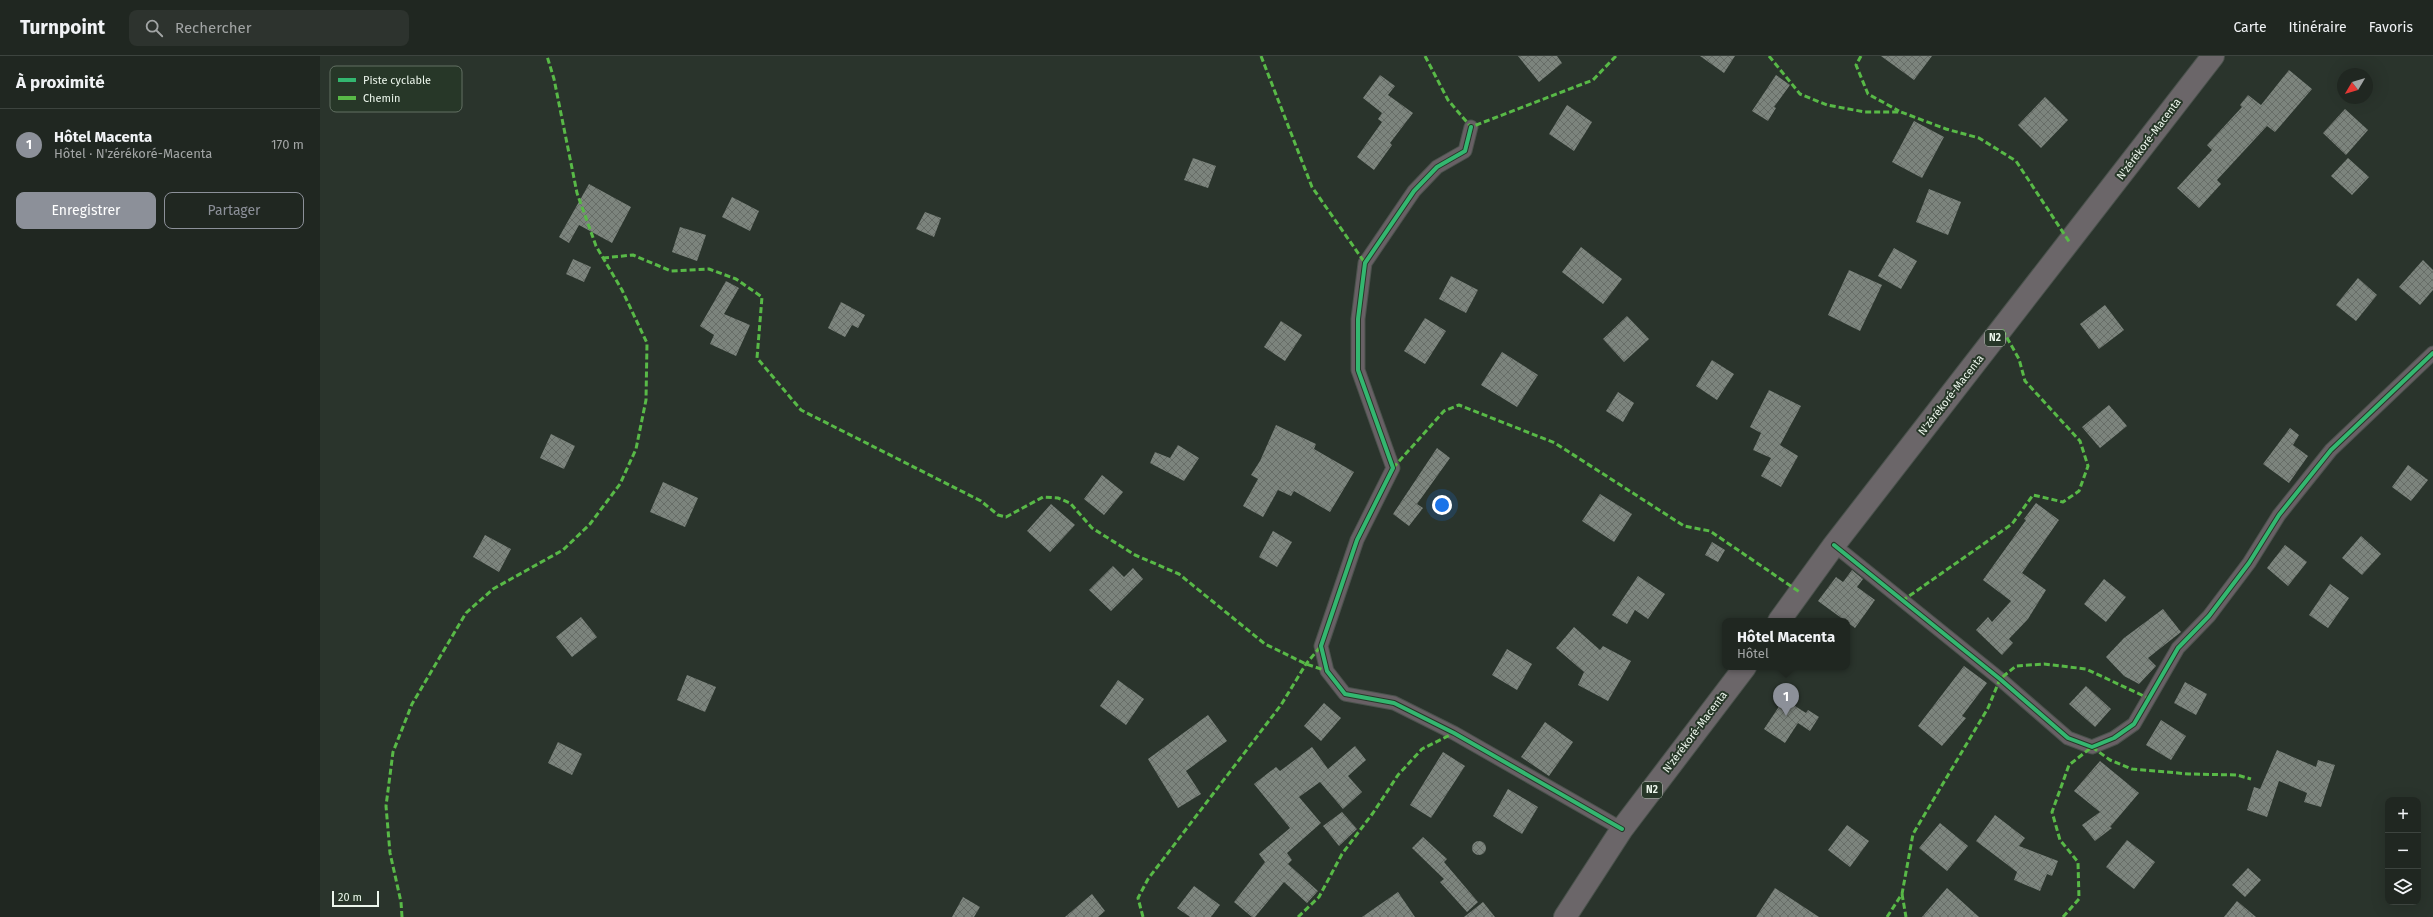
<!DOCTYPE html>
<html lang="fr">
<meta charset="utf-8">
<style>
body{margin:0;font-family:"Fira Sans",sans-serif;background:#2d332e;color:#f1f3f6}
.controls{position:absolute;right:12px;bottom:12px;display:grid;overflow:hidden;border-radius:8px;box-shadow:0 4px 16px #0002}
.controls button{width:36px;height:36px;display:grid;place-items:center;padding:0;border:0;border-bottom:1px solid #3d443f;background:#202721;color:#f1f3f6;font:20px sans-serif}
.compass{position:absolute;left:2017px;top:12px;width:36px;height:36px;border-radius:50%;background:#202721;box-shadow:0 4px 16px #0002;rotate:232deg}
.scale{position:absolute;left:12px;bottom:10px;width:47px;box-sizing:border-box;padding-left:4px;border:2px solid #ecf6ec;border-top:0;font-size:11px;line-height:14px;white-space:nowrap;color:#ecf6ec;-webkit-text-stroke:3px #273728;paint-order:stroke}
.you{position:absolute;left:1122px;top:449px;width:14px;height:14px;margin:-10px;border:3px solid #fff;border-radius:50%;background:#1a73e8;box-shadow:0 0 0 6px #1a73e833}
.badge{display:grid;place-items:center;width:26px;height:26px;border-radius:50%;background:#8c9099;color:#fff;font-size:13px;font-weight:700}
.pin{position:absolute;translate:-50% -33px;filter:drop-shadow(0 1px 2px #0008)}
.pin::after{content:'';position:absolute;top:21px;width:14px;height:12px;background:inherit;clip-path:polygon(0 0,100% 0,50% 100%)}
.popup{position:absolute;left:1402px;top:562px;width:128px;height:52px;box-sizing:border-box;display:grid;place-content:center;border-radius:8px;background:#202721;filter:drop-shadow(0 1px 3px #0005);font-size:13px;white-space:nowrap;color:#a2a5a5}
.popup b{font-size:15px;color:#f1f3f6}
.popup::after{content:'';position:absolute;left:50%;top:100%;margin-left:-8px;border:8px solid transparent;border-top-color:#202721}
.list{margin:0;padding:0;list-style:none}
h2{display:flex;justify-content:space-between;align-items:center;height:52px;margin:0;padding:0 16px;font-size:17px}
h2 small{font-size:13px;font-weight:400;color:#a2a5a5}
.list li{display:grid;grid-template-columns:26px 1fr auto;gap:12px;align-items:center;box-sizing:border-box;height:72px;padding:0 16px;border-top:1px solid #3d443f}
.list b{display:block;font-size:15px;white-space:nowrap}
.list p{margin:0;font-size:13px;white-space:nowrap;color:#a2a5a5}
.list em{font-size:13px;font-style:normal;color:#a2a5a5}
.actions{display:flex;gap:8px;padding:12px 16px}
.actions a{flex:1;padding:9px 0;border:1px solid #8c9099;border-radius:8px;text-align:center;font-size:14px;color:#8c9099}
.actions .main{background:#8c9099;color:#fff}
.icon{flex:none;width:22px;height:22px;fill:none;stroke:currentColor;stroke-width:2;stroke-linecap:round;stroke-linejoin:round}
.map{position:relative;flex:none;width:2113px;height:861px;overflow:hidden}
header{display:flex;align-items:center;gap:24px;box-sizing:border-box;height:56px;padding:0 20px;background:#202721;border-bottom:1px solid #3d443f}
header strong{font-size:19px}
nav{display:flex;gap:22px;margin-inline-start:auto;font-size:14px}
.search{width:280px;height:36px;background:#2d332e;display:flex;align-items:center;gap:10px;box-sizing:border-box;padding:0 14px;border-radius:8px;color:#a2a5a5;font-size:15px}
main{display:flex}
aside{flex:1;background:#202721}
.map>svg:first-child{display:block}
</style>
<header>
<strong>Turnpoint</strong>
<div class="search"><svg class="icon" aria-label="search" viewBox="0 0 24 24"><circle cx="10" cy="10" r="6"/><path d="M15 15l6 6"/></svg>Rechercher</div>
<nav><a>Carte</a><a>Itinéraire</a><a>Favoris</a></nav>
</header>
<main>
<aside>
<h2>À proximité<small></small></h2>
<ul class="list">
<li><span class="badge">1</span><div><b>Hôtel Macenta</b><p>Hôtel · N'zérékoré-Macenta</p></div><em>170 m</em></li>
</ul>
<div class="actions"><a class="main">Enregistrer</a><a>Partager</a></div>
</aside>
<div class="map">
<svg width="2113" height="861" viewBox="0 0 2113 861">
<defs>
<pattern id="building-cross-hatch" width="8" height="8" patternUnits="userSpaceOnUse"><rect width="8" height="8" fill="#7c847d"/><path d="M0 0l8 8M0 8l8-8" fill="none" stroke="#676d67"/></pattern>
</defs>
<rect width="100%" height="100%" fill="#2a342c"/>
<g fill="url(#building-cross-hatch)">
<polygon points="1198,0 1237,0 1242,7 1219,26"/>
<polygon points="1380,0 1415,0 1404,17"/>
<polygon points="1561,0 1612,0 1594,24"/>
<polygon points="1969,14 1992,33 1955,76 1947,70 1897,124 1901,128 1879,152 1857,132 1892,94 1887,89 1922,51 1920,49 1928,39 1941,49"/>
<polygon points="1060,19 1075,30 1068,39 1093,57 1070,87 1072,89 1054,114 1037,101 1062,66 1058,63 1062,57 1043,42"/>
<polygon points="1456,19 1470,29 1454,51 1456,52 1448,65 1432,55"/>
<polygon points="1725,41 1748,64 1721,92 1698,69"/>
<polygon points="1247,49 1272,66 1254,95 1229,78"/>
<polygon points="2025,53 2048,74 2026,99 2003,77"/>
<polygon points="1594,65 1624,81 1602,122 1572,106"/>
<polygon points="873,102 896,110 888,132 864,124"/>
<polygon points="2028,102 2049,121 2032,139 2011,120"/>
<polygon points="269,128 311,151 292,187 259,169 249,187 239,181"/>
<polygon points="1609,133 1641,146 1628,179 1596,166"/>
<polygon points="412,141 439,155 430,175 402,161"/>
<polygon points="605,156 621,162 614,181 596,173"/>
<polygon points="360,171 386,179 377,205 352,196"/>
<polygon points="1261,191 1302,223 1283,248 1242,216"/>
<polygon points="1574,192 1597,205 1581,233 1558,220"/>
<polygon points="253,203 271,211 264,226 246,218"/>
<polygon points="2103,204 2113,214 2113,234 2100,249 2079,231"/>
<polygon points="1529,214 1562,229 1540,275 1508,259"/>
<polygon points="1131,220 1158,234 1146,257 1119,243"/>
<polygon points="2038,222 2057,239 2036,265 2016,249"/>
<polygon points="406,225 419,232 404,258 430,269 416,300 390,288 394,279 380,270"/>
<polygon points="521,246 545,259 538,272 532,269 525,281 508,272"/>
<polygon points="1785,249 1804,274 1779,293 1760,268"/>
<polygon points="1307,260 1329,283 1304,306 1283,283"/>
<polygon points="1105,262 1126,275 1105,308 1084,295"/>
<polygon points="961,265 982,279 965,305 944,291"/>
<polygon points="1182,296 1218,319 1197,351 1161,329"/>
<polygon points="1392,304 1414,318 1397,344 1376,330"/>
<polygon points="1449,334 1481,350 1460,389 1478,400 1461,431 1441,420 1451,402 1433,394 1441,377 1430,371"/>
<polygon points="1298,336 1314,347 1303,366 1286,355"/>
<polygon points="1789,349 1807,370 1780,392 1762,371"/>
<polygon points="956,369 996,388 994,393 1034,416 1010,456 974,435 971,440 958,434 943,461 923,450 938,423 931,419 940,405"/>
<polygon points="1970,372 1979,379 1973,389 1988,400 1969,427 1943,408"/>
<polygon points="231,378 255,390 244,413 220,402"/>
<polygon points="858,389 879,402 864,425 830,407 835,396 850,402"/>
<polygon points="1117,392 1130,402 1097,448 1103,452 1089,470 1073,458"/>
<polygon points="2088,409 2108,424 2091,445 2072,431"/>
<polygon points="782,419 803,436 784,459 764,443"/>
<polygon points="343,426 378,442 365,471 330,456"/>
<polygon points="1280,438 1312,458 1294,486 1262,465"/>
<polygon points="1716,447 1739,464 1702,517 1726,534 1708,563 1689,583 1693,587 1682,599 1656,574 1668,561 1672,566 1691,545 1663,524 1706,464 1704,463"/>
<polygon points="731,448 755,469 730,496 707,475"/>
<polygon points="953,475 972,486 957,511 939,501"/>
<polygon points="165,479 191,493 179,516 153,501"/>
<polygon points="2041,480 2061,498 2042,519 2022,502"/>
<polygon points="1392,486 1405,494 1398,506 1385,499"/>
<polygon points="1965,489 1987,506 1968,530 1947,512"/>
<polygon points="793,510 804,521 813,512 823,523 791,555 769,534"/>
<polygon points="1532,514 1543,523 1537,531 1555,544 1535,572 1498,545 1516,521 1523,526"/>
<polygon points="1318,520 1345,538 1328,563 1315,554 1307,568 1292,559"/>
<polygon points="1784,523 1806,541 1786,566 1764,548"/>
<polygon points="2010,528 2029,542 2008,572 1989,559"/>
<polygon points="1843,553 1861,576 1828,602 1836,610 1819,628 1804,620 1786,601 1804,582"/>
<polygon points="261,561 277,581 252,601 236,581"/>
<polygon points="1254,571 1280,594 1283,590 1311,605 1288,645 1258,629 1264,616 1236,592"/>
<polygon points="1187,593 1212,608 1197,634 1172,619"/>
<polygon points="1644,610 1667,627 1642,660 1646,662 1622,690 1598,670"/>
<polygon points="367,619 396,631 385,656 357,644"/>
<polygon points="798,624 824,643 806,669 780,650"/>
<polygon points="1865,626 1887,638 1876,659 1854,647"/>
<polygon points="1766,630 1791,653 1775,671 1749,648"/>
<polygon points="1464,643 1486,657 1488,654 1499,661 1490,675 1478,667 1465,687 1444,673"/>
<polygon points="1004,647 1021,662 1001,685 984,670"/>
<polygon points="888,659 907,685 866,715 881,738 858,752 828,703"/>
<polygon points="1841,664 1866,680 1851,704 1826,689"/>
<polygon points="1225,666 1253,686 1229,720 1201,701"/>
<polygon points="238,686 262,698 252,719 228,707"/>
<polygon points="1035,690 1046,704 1028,720 1042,736 1023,753 1000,726 979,741 1001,767 967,797 972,804 968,808 998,835 987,847 964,826 935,861 932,861 914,846 945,806 939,798 970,772 934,728 956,711 960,715 992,691 1008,713"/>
<polygon points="1957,694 1996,711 1998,704 2015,709 2001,751 1984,746 1987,737 1959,725 1947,761 1927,754 1934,731 1940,733"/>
<polygon points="1123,696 1145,710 1111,762 1090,749"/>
<polygon points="1780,705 1819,737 1790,771 1792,772 1775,785 1762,769 1780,756 1754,735"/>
<polygon points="1188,733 1218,751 1202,778 1173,760"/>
<polygon points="1022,756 1037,773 1019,790 1003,770"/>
<polygon points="1675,759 1705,782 1699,790 1738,805 1732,820 1727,818 1720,835 1694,824 1697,816 1656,785"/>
<polygon points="1620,767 1648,790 1627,815 1599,792"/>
<polygon points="1527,769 1549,785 1530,811 1508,794"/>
<polygon points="1103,781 1127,803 1124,806 1158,846 1147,856 1120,826 1124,823 1092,792"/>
<polygon points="1807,784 1835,806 1814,833 1786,811"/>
<circle cx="1159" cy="792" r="7"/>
<polygon points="1928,812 1941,824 1925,841 1912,829"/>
<polygon points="874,830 900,849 891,861 870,861 857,852"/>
<polygon points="1455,832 1499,861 1436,861"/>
<polygon points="1627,832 1659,861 1602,861"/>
<polygon points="1078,836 1095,861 1042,861"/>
<polygon points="772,838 785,855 778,861 745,861"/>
<polygon points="643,841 660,851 654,861 632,861"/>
<polygon points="1917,845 1936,861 1904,861"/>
<polygon points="1163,846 1175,861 1144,861"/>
</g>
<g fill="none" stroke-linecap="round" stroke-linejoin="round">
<g stroke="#4a524c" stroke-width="15">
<g id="street">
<polyline points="1151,71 1145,95 1117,111 1094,135 1045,207 1038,263 1038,314 1073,412 1037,484 1001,590 1007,615 1025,638 1074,647 1134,677 1302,773"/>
<polyline points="1514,489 1680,623 1748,682 1772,691 1794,682 1814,668 1858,592 1889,560 1929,507 1959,459 2011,394 2113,297"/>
</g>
</g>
<g stroke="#4a524c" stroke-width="24">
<g id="highway">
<polyline points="1459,565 1514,489 1893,0"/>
<polyline points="1245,861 1302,773 1425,611"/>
</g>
</g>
<use href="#street" stroke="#686065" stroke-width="13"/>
<use href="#highway" stroke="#6b6669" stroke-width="22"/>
<g stroke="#58b947" stroke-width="3" stroke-dasharray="6 3" stroke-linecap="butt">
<polyline points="941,0 992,131 1045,207"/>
<polyline points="1105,0 1128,44 1151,71 1273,24 1296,0"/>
<polyline points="1449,0 1480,38 1507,49 1545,56 1581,56 1626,73 1659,82 1696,105 1750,187"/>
<polyline points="1541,0 1536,9 1548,38 1579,55"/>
<polyline points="283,202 313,199 351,215 389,213 416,223 442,241 437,302 481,354 661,445 678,459 686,461 723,441 738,442 750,447 772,472 815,499 859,518 945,588 986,608 1007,615"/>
<polyline points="1073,412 1124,355 1139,349 1235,387 1364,470 1390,475 1481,537"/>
<polyline points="1582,545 1692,468 1713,439 1743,446 1759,435 1768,410 1760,385 1705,325 1699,303 1682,273"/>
<polyline points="1582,838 1586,861"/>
<polyline points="82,861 81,846 70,797 66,750 73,696 92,648 146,557 173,533 243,494 270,468 300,428 316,393 326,344 327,287 302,234 276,190 257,137 234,23 227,0"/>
<polyline points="823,861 818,842 828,823 961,649 986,608 1001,590"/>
<polyline points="978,861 999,841 1022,798 1053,757 1078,719 1102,693 1134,677"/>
<polyline points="1567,861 1582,838 1593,778 1668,652 1680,623 1696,610 1724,608 1766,613 1828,642"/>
<polyline points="1743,861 1759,843 1758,806 1740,784 1732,756 1749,709 1772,691 1790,704 1812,713 1869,718 1917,719 1931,723"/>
</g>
<g stroke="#273728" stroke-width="6">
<g id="cycleway">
<polyline points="1151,71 1145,95 1117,111 1094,135 1045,207 1038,263 1038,314 1073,412 1037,484 1001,590 1007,615 1025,638 1074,647 1134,677 1302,773"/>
<polyline points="1514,489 1680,623 1748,682 1772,691 1794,682 1814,668 1858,592 1889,560 1929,507 1959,459 2011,394 2113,297"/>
</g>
</g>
<use href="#cycleway" stroke="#33b770" stroke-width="4"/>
</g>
<g text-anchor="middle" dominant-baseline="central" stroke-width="4" stroke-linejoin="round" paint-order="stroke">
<g fill="#273728" stroke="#b1bdb1" stroke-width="1">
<rect x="1665" y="274" width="20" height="16" rx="3"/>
<rect x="1322" y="726" width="20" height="16" rx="3"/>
</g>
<g font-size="10" font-weight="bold" fill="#ecf6ec">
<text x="1675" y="282">N2</text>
<text x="1332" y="734">N2</text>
</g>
<g font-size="11" fill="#ecf6ec" stroke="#273728">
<text transform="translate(1829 83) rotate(-53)">N'zérékoré-Macenta</text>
<text transform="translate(1631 339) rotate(-52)">N'zérékoré-Macenta</text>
<text transform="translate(1375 676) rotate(-53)">N'zérékoré-Macenta</text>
</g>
</g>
<rect x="10" y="10" width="132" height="46" rx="6" fill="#273728" stroke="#627063" stroke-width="1"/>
<rect x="18" y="22" width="18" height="4" fill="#33b770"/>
<rect x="18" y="40" width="18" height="4" fill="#58b947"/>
<g font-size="11" fill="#ecf6ec">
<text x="43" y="28">Piste cyclable</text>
<text x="43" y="46">Chemin</text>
</g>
</svg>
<div class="controls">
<button>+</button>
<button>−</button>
<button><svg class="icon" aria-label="layers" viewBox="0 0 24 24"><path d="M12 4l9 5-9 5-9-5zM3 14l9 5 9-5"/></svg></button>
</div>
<svg class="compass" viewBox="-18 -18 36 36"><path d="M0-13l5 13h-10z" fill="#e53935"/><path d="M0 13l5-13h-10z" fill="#a2a5a5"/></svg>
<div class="scale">20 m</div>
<div class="you"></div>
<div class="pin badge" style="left:1466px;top:660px">1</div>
<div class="popup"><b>Hôtel Macenta</b>Hôtel</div>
</div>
</main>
